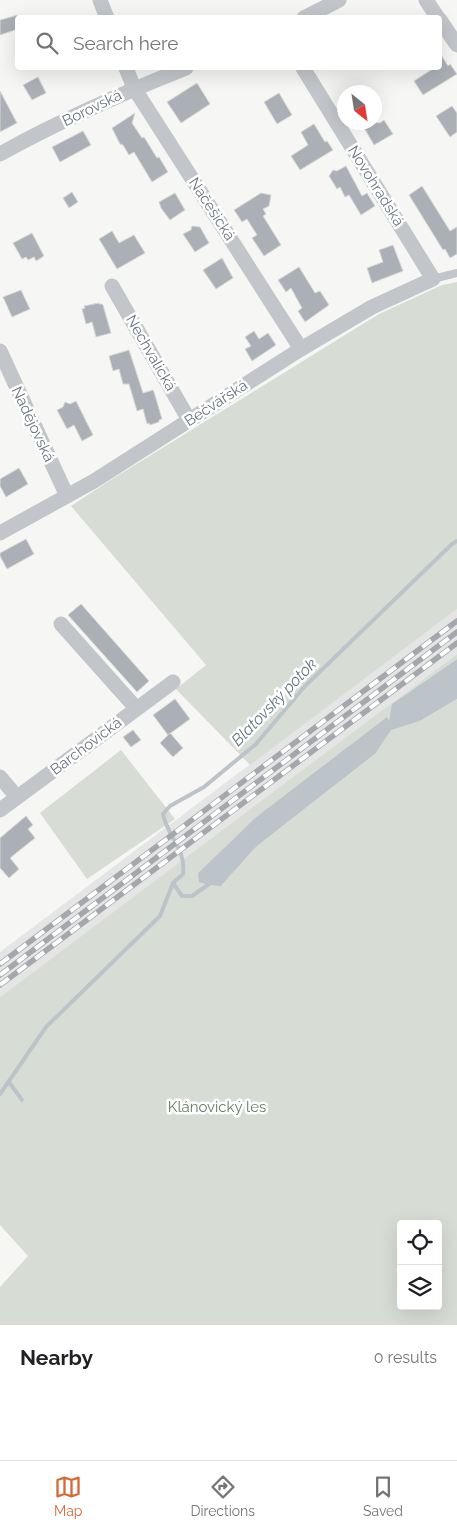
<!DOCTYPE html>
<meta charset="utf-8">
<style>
body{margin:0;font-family:Raleway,sans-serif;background:#f2f2f2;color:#202124}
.controls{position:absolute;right:15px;bottom:15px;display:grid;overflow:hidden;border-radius:5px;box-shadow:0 5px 20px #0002}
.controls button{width:45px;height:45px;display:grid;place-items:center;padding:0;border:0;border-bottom:1px solid #e0e0e0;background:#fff;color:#202124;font:25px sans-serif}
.compass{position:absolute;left:337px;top:85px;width:45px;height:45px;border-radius:50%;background:#fff;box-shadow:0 5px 20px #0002;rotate:150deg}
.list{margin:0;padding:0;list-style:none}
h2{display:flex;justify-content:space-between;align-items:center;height:65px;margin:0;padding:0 20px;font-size:21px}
h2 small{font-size:16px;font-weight:400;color:#757577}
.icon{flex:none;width:28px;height:28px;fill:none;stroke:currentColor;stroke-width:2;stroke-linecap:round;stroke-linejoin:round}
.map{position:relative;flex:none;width:457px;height:1325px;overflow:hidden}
.search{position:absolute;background:#fff;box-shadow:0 5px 20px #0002;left:15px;right:15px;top:15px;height:55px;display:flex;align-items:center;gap:12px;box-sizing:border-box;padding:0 18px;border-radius:5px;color:#757577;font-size:19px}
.sheet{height:135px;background:#fff}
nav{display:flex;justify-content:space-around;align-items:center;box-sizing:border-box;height:70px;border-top:1px solid #e0e0e0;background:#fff;font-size:14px;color:#757577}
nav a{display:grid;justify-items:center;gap:2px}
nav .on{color:#d46b36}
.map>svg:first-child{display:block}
</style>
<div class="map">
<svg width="457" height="1325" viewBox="0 0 457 1325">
<rect width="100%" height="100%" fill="#f6f6f4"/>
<polygon fill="#e4e5e4" points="457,609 457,654 0,997 0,952"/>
<g fill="#d7ddd5" fill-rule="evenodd">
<polygon points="457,282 457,609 250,765 176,689 206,665 71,506 109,481 379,314 442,285"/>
<path d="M 457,654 L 457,659 L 392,704 L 391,729 L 420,721 L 457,699 L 457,1325 L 0,1325 L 0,1287 L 28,1256 L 0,1225 L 0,997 ZM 375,754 L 257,846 L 221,886 L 198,873 L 255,818 L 280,800 ZM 401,1224 L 438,1224 L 438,1306 L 401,1306 Z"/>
<polygon points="121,750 175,819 87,879 40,813"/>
</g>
<polygon fill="#bcc4ca" points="457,659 457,699 420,721 391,730 375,754 257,846 221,886 209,885 199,882 198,873 255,818 387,717 389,721 392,704"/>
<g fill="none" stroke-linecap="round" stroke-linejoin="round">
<g stroke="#bcc4ca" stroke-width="4">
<polyline points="173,883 182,896 192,896 212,882"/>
<polyline points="9,1082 22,1100"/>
<path d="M 0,1094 L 46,1027 L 160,916 L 173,883 L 183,874 C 186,848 168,838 163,814 L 170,806 L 204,787 L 256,744 L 305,686 L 452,544 L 457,541"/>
</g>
</g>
<g fill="#aab0b6" stroke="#d8d8d6">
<polygon points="18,15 18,29 0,35 0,20"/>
<polygon points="440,53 448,66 450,64 457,74 423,95 414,81 434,68 440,68"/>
<polygon points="38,77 46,93 32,100 23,85"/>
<polygon points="197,83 210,104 181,123 167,102"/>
<polygon points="0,91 17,123 0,132"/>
<polygon points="279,93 292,115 277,124 264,102"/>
<polygon points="452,106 457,113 457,132 450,137 436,116"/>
<polygon points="135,113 132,123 142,138 144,137 157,158 159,157 168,172 152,182 134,152 129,155 123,145 120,144 112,128"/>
<polygon points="384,120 393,134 374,145 363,126 369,122 380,123"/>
<polygon points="314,124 325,142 327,141 333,150 300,170 291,156 308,145 301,132"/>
<polygon points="83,131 91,145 60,162 52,147"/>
<polygon points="346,166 362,196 367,193 375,206 361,215 349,195 345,197 340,187 337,189 329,176 333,170 337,171"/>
<polygon points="422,186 450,231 457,227 457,254 450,258 445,249 443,250 409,195"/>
<polygon points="72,192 78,202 69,208 63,198"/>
<polygon points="175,193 185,210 170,220 161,208 159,202"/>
<polygon points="261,193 271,195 269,206 263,209 266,214 263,216 281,245 264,256 252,238 257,235 247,219 242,222 234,210"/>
<polygon points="192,226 200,227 209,243 195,252 183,234 191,230"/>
<polygon points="112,231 119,243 134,235 145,253 117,269 99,239"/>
<polygon points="32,233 44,256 36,261 34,257 28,260 26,257 22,259 13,243"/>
<polygon points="393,245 403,271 372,283 367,268 383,262 379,250"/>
<polygon points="222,258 233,278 216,289 203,270"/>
<polygon points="299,267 315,293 320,291 329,305 305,322 298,311 302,308 291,288 286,292 278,280"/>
<polygon points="21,290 30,309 12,317 3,297"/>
<polygon points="99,303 99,304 102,304 103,305 111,333 96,337 92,322 86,324 82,309 85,308 84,306"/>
<polygon points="254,331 259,339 268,333 276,345 252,361 245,349 251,346 245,337"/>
<polygon points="129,350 143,393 153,390 154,392 162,419 159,420 159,422 150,425 149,423 147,424 143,409 137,411 129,384 123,384 119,369 113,371 109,356"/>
<polygon points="76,401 93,435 82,441 74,425 67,429 57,410 63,407 65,402 70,404"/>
<polygon points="19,468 28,484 6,497 0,486 0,479"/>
<polygon points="26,539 34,554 7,569 0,556 0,553"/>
<polygon points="81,604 149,681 137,692 68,615"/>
<polygon points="175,699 190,719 168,735 153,715"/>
<polygon points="133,730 141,740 131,747 123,737"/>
<polygon points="170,733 183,748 173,757 160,743"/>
<polygon points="26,816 33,825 28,829 35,838 10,858 19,869 9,878 0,868 0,838"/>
</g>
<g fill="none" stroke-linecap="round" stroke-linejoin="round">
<polyline stroke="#c2c5c9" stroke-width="8" points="433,279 457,273"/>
<g stroke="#c2c5c9" stroke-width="15">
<polyline points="100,0 107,18"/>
<polyline points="426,0 438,18"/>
<polyline points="304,18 339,0"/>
<polyline points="440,20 457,45"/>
<polyline points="126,68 134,88 301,349"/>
<path d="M 0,154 C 59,121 123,93 186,68"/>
<polyline points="112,286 189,420"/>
<polyline points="0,351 67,496"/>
<polyline points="0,533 94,481 301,349 372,307 433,279 303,68"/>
<polyline points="61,624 136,708"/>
<polyline points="0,777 17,797"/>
<polyline points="0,810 173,682"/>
</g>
<g stroke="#a4a8ad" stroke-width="5.5">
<g id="rail">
<polyline points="0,964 457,621"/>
<polyline points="0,975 457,632"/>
<polyline points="0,985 457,643"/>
</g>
</g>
<use href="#rail" stroke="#fff" stroke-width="4" stroke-dasharray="11" stroke-linecap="butt"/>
</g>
<g text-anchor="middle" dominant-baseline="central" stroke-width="5" stroke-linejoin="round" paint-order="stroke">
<g font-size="15" fill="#687482" stroke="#fff">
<text transform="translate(92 108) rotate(-26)">Borovská</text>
<text transform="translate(376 186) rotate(58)">Novohradská</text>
<text transform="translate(212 209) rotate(57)">Načešická</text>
<text transform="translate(151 353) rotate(60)">Nechvalická</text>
<text transform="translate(216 403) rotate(-33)">Bečvářská</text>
<text transform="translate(33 424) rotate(65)">Nadějovská</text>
<text transform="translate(86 746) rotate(-37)">Barchovická</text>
</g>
<g font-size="15" fill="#687a66" stroke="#fff">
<text x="217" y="1107">Klánovický les</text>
</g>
<g font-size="16" font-style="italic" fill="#64747e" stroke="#fff">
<text transform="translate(274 702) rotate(-46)">Blatovský potok</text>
</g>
</g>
</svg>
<div class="controls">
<button><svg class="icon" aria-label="locate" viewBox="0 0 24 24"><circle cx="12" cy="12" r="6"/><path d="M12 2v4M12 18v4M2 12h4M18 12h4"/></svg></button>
<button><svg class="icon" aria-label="layers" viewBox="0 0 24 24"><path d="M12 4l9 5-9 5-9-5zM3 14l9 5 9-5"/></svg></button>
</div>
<svg class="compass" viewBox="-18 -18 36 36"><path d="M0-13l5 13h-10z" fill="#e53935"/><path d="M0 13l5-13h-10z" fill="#757577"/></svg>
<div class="search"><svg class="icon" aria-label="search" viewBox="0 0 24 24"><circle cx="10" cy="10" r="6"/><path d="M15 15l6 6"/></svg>Search here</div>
</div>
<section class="sheet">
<h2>Nearby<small>0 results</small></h2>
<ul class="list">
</ul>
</section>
<nav>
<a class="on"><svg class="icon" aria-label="map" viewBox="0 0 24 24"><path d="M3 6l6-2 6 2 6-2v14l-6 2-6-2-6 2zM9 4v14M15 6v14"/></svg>Map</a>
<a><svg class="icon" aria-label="directions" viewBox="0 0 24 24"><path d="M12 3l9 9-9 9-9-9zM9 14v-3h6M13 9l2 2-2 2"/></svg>Directions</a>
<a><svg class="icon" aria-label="saved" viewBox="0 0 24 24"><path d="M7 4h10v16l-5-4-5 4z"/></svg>Saved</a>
</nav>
